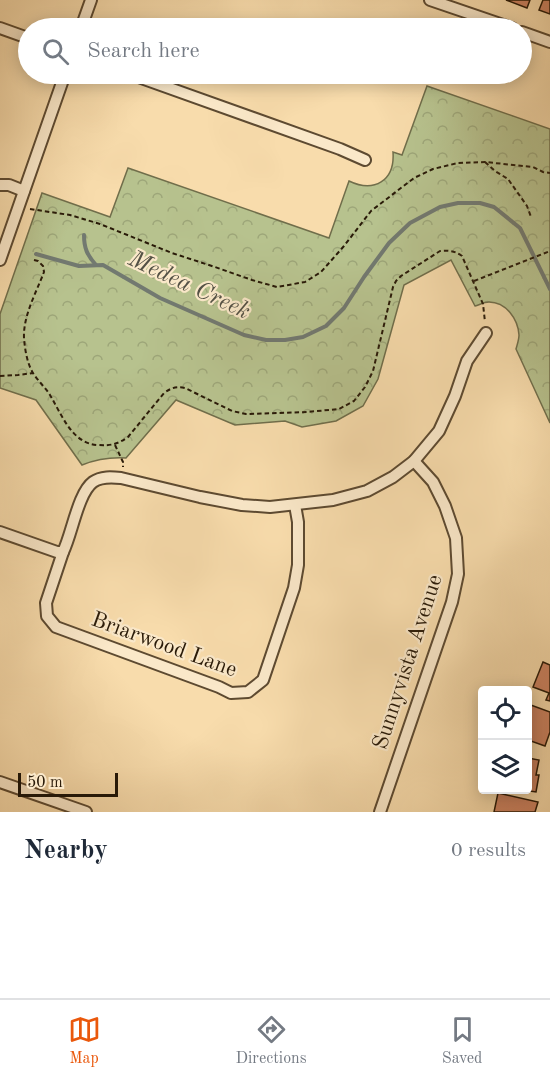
<!DOCTYPE html>
<style>
body{margin:0;font-family:"Old Standard TT",serif;background:#f2f2f3;color:#1f2937}
.controls{position:absolute;right:18px;bottom:18px;display:grid;overflow:hidden;border-radius:6px;box-shadow:0 3px 15px #0003}
.controls button{width:54px;height:54px;display:grid;place-items:center;padding:0;border:0;border-bottom:2px solid #e0e1e3;background:#fff;color:#1f2937;font:30px sans-serif}
.scale{position:absolute;left:18px;bottom:15px;width:100px;box-sizing:border-box;padding-left:6px;border:3px solid #291a08;border-top:0;font-size:16px;line-height:21px;white-space:nowrap;color:#291a08;-webkit-text-stroke:4px #fae8c9;paint-order:stroke}
.list{margin:0;padding:0;list-style:none}
h2{display:flex;justify-content:space-between;align-items:center;height:78px;margin:0;padding:0 24px;font-size:26px}
h2 small{font-size:20px;font-weight:400;color:#747a83}
.icon{flex:none;width:33px;height:33px;fill:none;stroke:currentColor;stroke-width:2;stroke-linecap:round;stroke-linejoin:round}
.map{position:relative;flex:none;width:550px;height:812px;overflow:hidden}
.search{position:absolute;background:#fff;box-shadow:0 3px 15px #0003;left:18px;right:18px;top:18px;height:66px;display:flex;align-items:center;gap:15px;box-sizing:border-box;padding:0 21px;border-radius:33px;color:#747a83;font-size:22px}
.sheet{height:186px;background:#fff}
nav{display:flex;justify-content:space-around;align-items:center;box-sizing:border-box;height:84px;border-top:2px solid #e0e1e3;background:#fff;font-size:16px;color:#747a83}
nav a{display:grid;justify-items:center;gap:3px}
nav .on{color:#ea580c}
.map>svg:first-child{display:block}
</style>
<div class="map">
<svg width="550" height="812" viewBox="0 0 550 812">
<defs>
<pattern id="park-crowns" width="20" height="18" patternUnits="userSpaceOnUse" patternTransform="scale(1.5)"><rect width="20" height="18" fill="#b7c28e"/><path d="M2 6a3 3 0 1 1 6 0M12 15a3 3 0 1 1 6 0" fill="none" stroke="#9da679"/></pattern>
</defs>
<rect width="100%" height="100%" fill="#f8dcac"/>
<filter id="stains"><feTurbulence type="fractalNoise" baseFrequency=".00333" numOctaves="4"/><feColorMatrix values="0 0 0 0 .2 0 0 0 0 .09 0 0 0 0 .02 0 0 0 .5 -.17"/></filter>
<radialGradient id="worn" r=".72"><stop offset=".6" stop-color="#630" stop-opacity="0"/><stop offset="1" stop-color="#630" stop-opacity=".3"/></radialGradient>
<path fill="url(#park-crowns)" stroke="#706e4b" stroke-width="1.5" d="M 427,86 L 550,129 L 550,423 L 516,349 C 517,345 519,340 519,335 C 518,319 506,302 489,302 C 484,302 479,305 475,306 L 451,260 L 404,285 L 378,379 L 363,406 L 336,421 L 302,427 L 285,421 L 235,425 L 176,400 L 126,458 C 110,457 97,459 82,465 L 36,400 L 0,388 L 0,314 L 42,193 L 110,217 L 128,168 L 329,238 L 349,181 C 374,193 395,181 393,152 L 402,155 Z"/>
<g fill="none" stroke-linecap="round" stroke-linejoin="round">
<g stroke="#727970" stroke-width="4">
<path d="M 84,235 C 84,248 87,255 96,265"/>
<polyline points="36,254 79,266 103,265 160,298 244,335 266,340 285,340 303,337 326,326 344,308 364,277 389,243 410,223 440,207 458,203 480,203 494,207 520,228 550,289"/>
</g>
</g>
<g fill="#cd8463" stroke="#291a08" stroke-width="1.5">
<polygon points="506,0 530,0 527,8"/>
<polygon points="543,0 550,0 550,14 539,10"/>
<polygon points="543,662 550,665 550,701 546,700 549,693 533,687"/>
<polygon points="528,704 550,712 550,732 545,746 528,740"/>
<polygon points="528,758 539,760 536,775 539,775 536,792 523,790 528,790"/>
<polygon points="498,793 538,802 535,812 494,812"/>
</g>
<g fill="none" stroke-linecap="round" stroke-linejoin="round">
<g stroke="#5d4a31" stroke-width="14">
<g id="street">
<polyline points="430,0 512,28"/>
<polyline points="0,28 28,38"/>
<polyline points="81,28 91,0"/>
<polyline points="522,32 550,42"/>
<polyline points="130,74 340,149 365,160"/>
<polyline points="0,185 9,185 24,191"/>
<polyline points="0,260 65,74"/>
<path d="M 0,532 L 57,552 L 63,552 C 72,534 78,493 93,482 C 101,476 112,477 121,478 L 200,497 L 242,505 L 270,507 L 333,500 L 367,491 L 393,477 L 414,461 L 439,431 L 455,396 L 467,361 L 486,333"/>
<polyline points="63,552 46,603 47,616 56,627 219,687 231,693 248,692 263,680 294,588 298,565 298,522 295,505"/>
<polyline points="0,782 86,812"/>
<polyline points="380,812 452,602 458,574 456,538 445,506 433,482 414,461"/>
</g>
</g>
<g stroke="#291a08" stroke-width="2" stroke-dasharray="4.5 3" stroke-linecap="butt">
<polyline points="485,162 495,171 508,179 527,206 531,217"/>
<polyline points="30,209 70,215 100,224 172,253 215,267 252,280 277,287 305,282 321,272 344,246 371,211 414,178 433,169 458,163 485,162 533,167 543,172 550,173"/>
<path d="M 34,260 L 38,261 L 43,266 L 44,272 C 36,293 23,316 24,338 C 25,350 27,363 33,373 C 38,381 45,387 50,395 C 62,415 72,444 98,445 C 111,446 118,444 128,437 L 164,393 C 171,388 176,386 185,388 L 232,411 L 246,414 L 307,412 L 339,409 L 354,401 L 365,387 L 373,371 L 393,287 L 396,281 L 401,276 L 440,251 C 449,250 455,251 462,256 L 483,304 L 485,322"/>
<polyline points="474,281 550,251"/>
<polyline points="0,376 18,375 33,373"/>
<polyline points="115,445 123,462 123,467"/>
</g>
<use href="#street" stroke="#fae8c9" stroke-width="10"/>
</g>
<g text-anchor="middle" dominant-baseline="central" stroke-width="4.5" stroke-linejoin="round" paint-order="stroke">
<g font-size="22" fill="#291a08" stroke="#fae8c9">
<text transform="translate(164 645) rotate(20)">Briarwood Lane</text>
<text transform="translate(408 662) rotate(-72)">Sunnyvista Avenue</text>
</g>
<g font-size="24" font-style="italic" fill="#545145" stroke="#fae8c9">
<text transform="translate(189 286) rotate(25)">Medea Creek</text>
</g>
</g>
<rect width="100%" height="100%" filter="url(#stains)"/>
<rect width="100%" height="100%" fill="url(#worn)"/>
</svg>
<div class="controls">
<button><svg class="icon" aria-label="locate" viewBox="0 0 24 24"><circle cx="12" cy="12" r="6"/><path d="M12 2v4M12 18v4M2 12h4M18 12h4"/></svg></button>
<button><svg class="icon" aria-label="layers" viewBox="0 0 24 24"><path d="M12 4l9 5-9 5-9-5zM3 14l9 5 9-5"/></svg></button>
</div>
<div class="scale">50 m</div>
<div class="search"><svg class="icon" aria-label="search" viewBox="0 0 24 24"><circle cx="10" cy="10" r="6"/><path d="M15 15l6 6"/></svg>Search here</div>
</div>
<section class="sheet">
<h2>Nearby<small>0 results</small></h2>
<ul class="list">
</ul>
</section>
<nav>
<a class="on"><svg class="icon" aria-label="map" viewBox="0 0 24 24"><path d="M3 6l6-2 6 2 6-2v14l-6 2-6-2-6 2zM9 4v14M15 6v14"/></svg>Map</a>
<a><svg class="icon" aria-label="directions" viewBox="0 0 24 24"><path d="M12 3l9 9-9 9-9-9zM9 14v-3h6M13 9l2 2-2 2"/></svg>Directions</a>
<a><svg class="icon" aria-label="saved" viewBox="0 0 24 24"><path d="M7 4h10v16l-5-4-5 4z"/></svg>Saved</a>
</nav>
